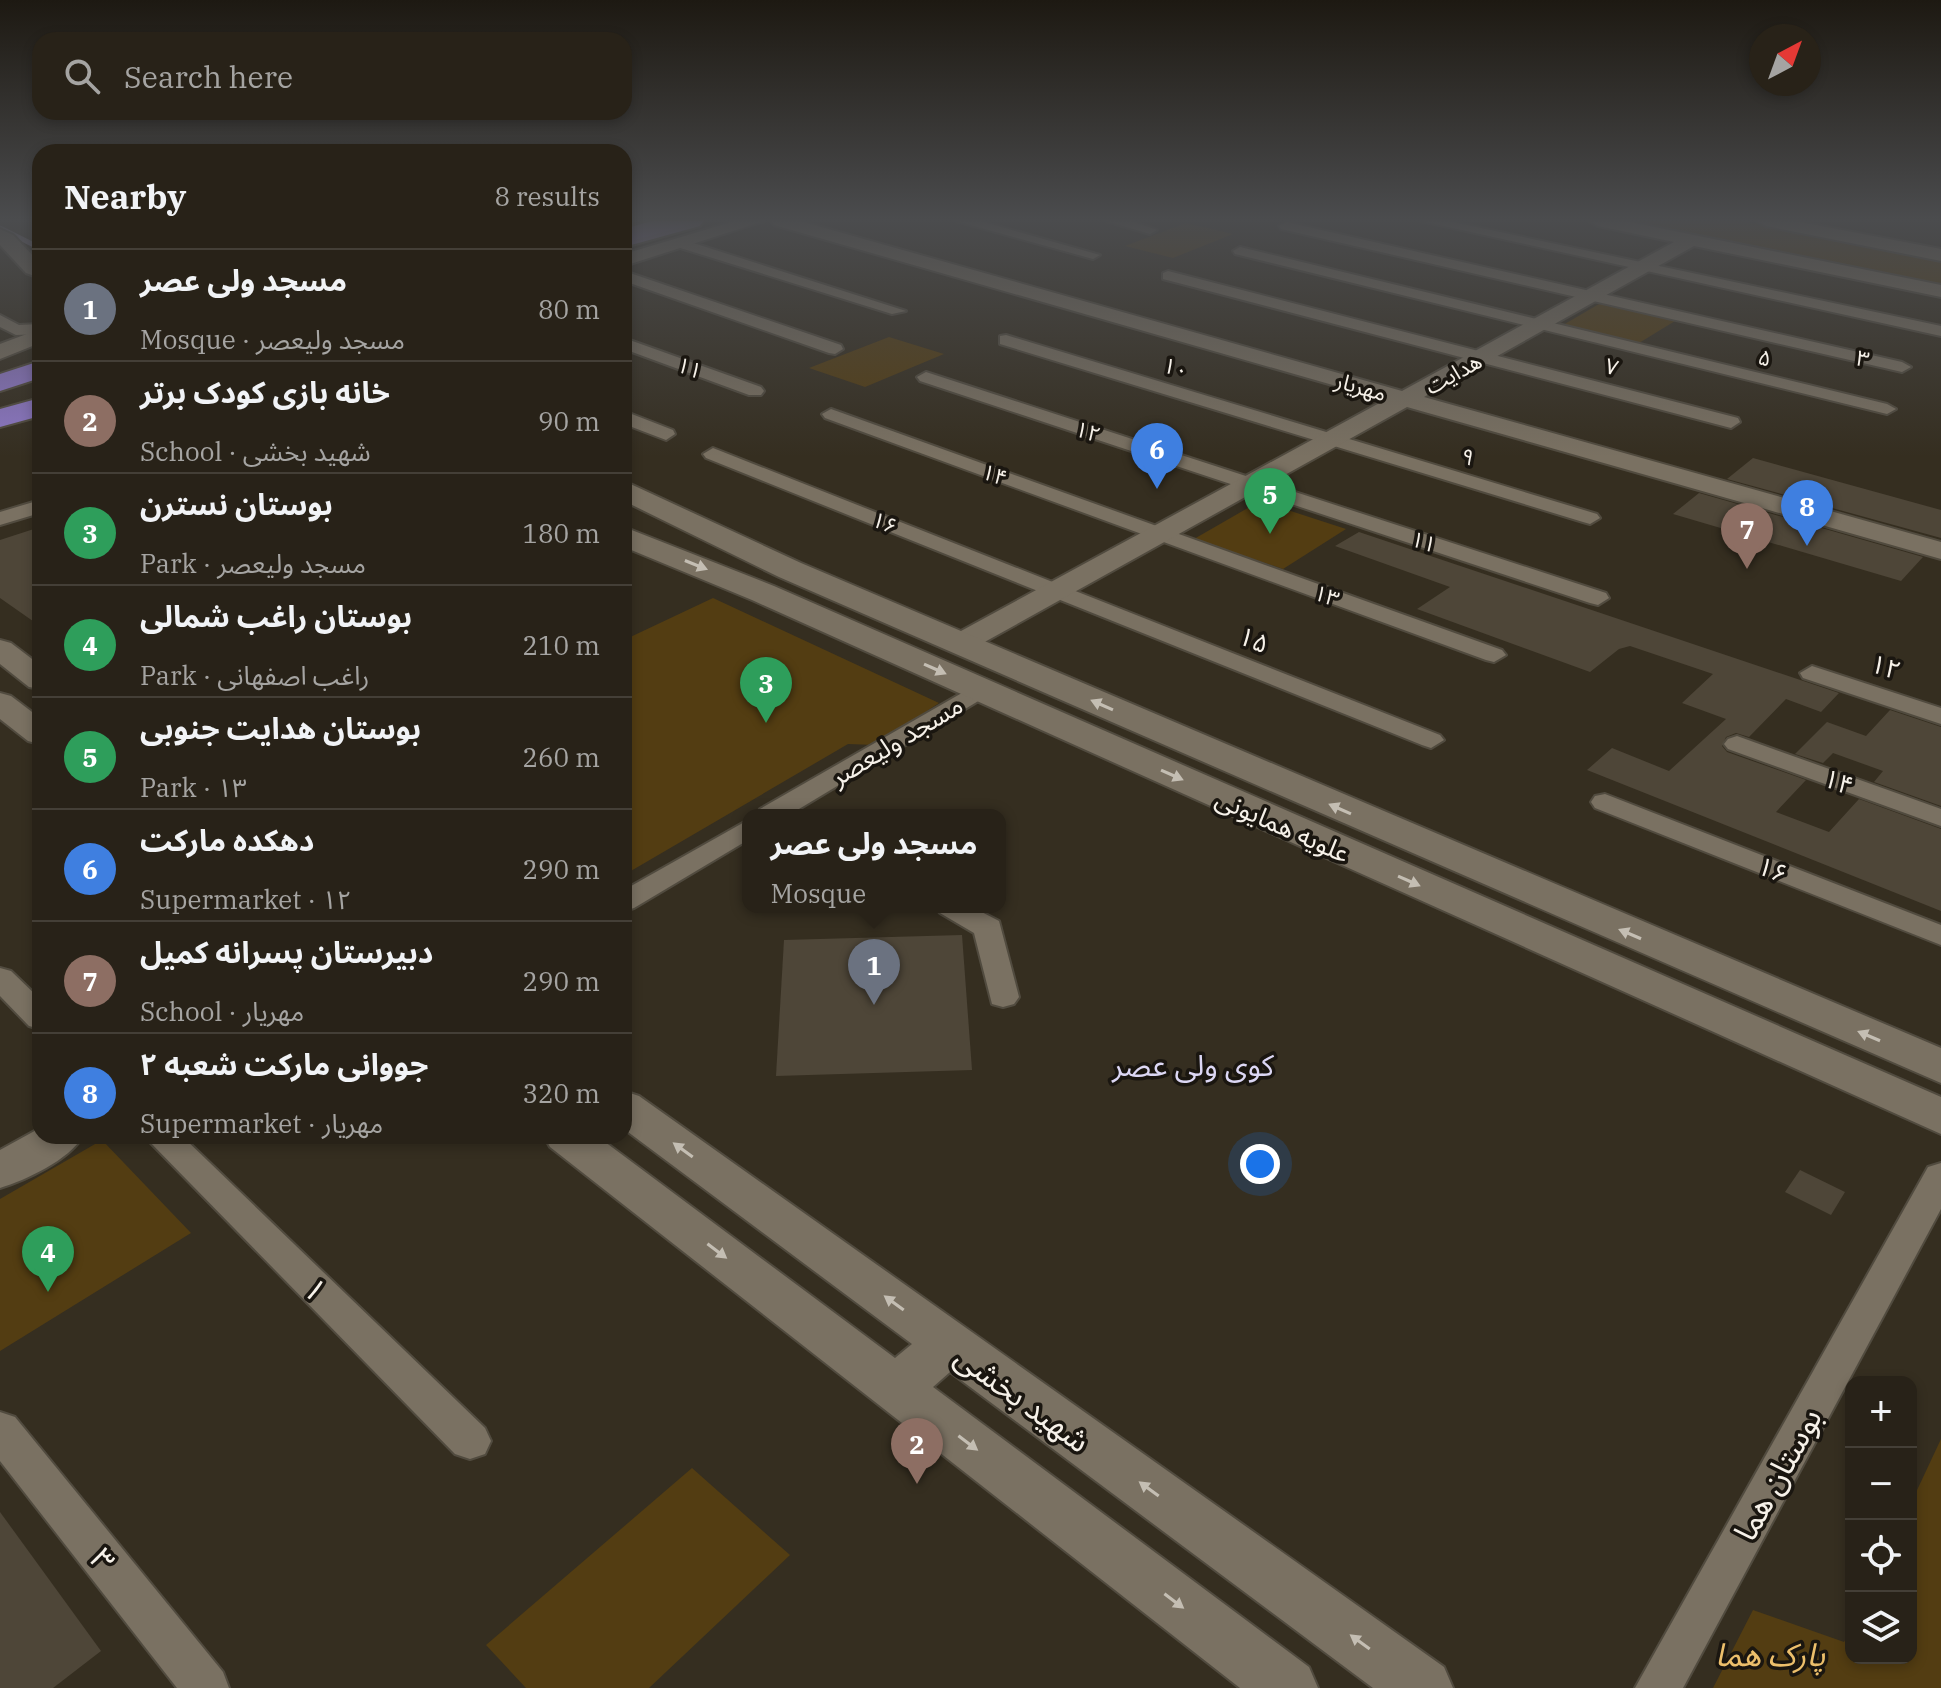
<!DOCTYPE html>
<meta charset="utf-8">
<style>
body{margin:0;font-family:"IBM Plex Serif","Noto Sans Arabic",serif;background:#302a21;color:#f1f3f6}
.controls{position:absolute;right:24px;bottom:24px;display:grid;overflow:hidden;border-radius:16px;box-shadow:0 4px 12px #0003}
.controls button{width:72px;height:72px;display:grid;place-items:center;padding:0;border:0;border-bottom:2px solid #443f37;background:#282218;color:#f1f3f6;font:40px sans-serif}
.compass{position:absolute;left:1749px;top:24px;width:72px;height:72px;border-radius:50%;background:#282218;box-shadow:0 4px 12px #0003;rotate:41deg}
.you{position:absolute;left:1260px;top:1164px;width:28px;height:28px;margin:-20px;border:6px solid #fff;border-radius:50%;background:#1a73e8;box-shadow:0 0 0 12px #1a73e833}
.badge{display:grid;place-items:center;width:52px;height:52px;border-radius:50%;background:#2563eb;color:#fff;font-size:26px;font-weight:700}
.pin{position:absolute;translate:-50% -66px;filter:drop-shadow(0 2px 4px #0008)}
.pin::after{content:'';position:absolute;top:42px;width:28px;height:24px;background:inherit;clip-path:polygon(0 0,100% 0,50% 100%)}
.popup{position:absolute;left:742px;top:809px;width:264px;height:104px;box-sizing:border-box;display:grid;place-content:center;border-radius:16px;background:#282218;filter:drop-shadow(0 2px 6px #0005);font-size:26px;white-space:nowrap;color:#a5a4a2}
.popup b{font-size:30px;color:#f1f3f6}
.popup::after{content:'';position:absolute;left:50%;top:100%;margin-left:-16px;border:16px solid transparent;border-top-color:#282218}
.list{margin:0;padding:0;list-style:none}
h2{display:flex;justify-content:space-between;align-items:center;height:104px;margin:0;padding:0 32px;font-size:34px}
h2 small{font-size:26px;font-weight:400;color:#a5a4a2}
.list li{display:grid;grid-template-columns:52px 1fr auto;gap:24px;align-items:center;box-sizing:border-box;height:112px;padding:0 32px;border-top:2px solid #443f37}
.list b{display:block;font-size:30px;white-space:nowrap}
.list p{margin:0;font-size:26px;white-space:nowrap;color:#a5a4a2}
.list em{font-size:26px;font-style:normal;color:#a5a4a2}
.icon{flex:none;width:44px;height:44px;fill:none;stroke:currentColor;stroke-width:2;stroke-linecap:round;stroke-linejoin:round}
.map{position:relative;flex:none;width:1941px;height:1688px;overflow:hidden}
.search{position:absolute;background:#282218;box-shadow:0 4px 12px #0003;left:32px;top:32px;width:600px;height:88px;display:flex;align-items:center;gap:20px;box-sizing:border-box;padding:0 28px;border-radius:24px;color:#a5a4a2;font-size:30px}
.panel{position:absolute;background:#282218;box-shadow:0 4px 12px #0003;left:32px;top:144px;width:600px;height:1000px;border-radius:24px}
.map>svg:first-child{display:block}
</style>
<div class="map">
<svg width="1941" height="1688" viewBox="0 0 1941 1688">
<rect width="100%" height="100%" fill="#352e20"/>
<g fill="#533d12">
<polygon points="1617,221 1741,221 1941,261 1941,284 1922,284"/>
<polygon points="1186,223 1233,234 1173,258 1125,246"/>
<polygon points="1599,304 1675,321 1639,343 1563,325"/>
<polygon points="889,337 944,354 865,387 809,368"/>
<polygon points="1260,501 1346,529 1283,569 1194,539"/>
<polygon points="713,598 939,703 876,745 848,744 624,875 624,640"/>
<polygon points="102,1140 191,1233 0,1351 0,1199"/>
<polygon points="1941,1439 1941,1688 1713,1688 1753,1610 1844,1642 1851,1629 1851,1658 1911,1658 1911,1503"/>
<polygon points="692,1468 790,1555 649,1688 526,1688 486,1645"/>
</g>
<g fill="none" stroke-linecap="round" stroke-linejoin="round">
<polyline stroke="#9389ac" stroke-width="5" points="0,228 40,248"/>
</g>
<g fill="#4e4638">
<polygon points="1753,458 1941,510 1941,538 1727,479"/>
<polygon points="1699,493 1923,557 1901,581 1673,514"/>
<polygon points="40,527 40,626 0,598 0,540"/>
<polygon points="1359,532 1839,693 1821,712 1786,699 1749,737 1736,733 1726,737 1722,746 1727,752 1806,780 1776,812 1829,832 1859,799 1941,829 1941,911 1587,770 1612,748 1669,771 1726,719 1682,703 1713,674 1630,646 1619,649 1590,672 1417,609 1450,587 1335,546"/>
<polygon points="1890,710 1941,727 1941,806 1874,782 1883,771 1833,753 1823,763 1795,754 1827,722 1866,736"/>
<polygon points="962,935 972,1070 776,1076 784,940"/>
<polygon points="1800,1170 1845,1192 1831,1215 1785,1192"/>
<polygon points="0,1512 101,1651 53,1688 0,1688"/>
</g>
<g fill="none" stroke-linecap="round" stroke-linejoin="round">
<g stroke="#514b3f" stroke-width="4">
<g id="minor">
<polygon points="956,221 980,221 1100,255 1093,259"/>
<polygon points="1106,221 1131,221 1157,230 1150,234"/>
<polygon points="1421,221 1448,221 1941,326 1941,336"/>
<polygon points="1286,222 1902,362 1911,367 1902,372 1281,229 1279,226"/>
<polygon points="674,240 684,240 906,311 892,314 674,246"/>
<polygon points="1240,247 1887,404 1896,409 1887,414 1235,254 1233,251"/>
<polygon points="624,271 841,345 843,349 835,354 829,353 624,281"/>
<polygon points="1168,271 1738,418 1740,422 1731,428 1163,279 1163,273"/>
<polygon points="0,315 19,325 40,324 40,334 16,335 0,327"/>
<polygon points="1006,335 1597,514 1600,518 1590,524 1583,522 1000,344 1000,336"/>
<polygon points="624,338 761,387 764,391 761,395 749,395 624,349"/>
<polygon points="926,372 1606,593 1609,598 1598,605 1590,603 920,381 917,377"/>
<polygon points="831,409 1502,650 1506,655 1494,662 1486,660 825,418 822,414"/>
<polygon points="624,411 673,430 675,434 666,440 624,424"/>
<polygon points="713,448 1440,735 1444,740 1431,748 1422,745 706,458 703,454"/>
<polygon points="40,500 40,513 0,525 0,512"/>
<polygon points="1812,666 1941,708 1941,724 1803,678 1800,673"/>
<polygon points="981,682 990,684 993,689 990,694 789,815 756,815 760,809"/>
<polygon points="1737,736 1941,809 1941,826 1728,749 1724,744 1728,739"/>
<polygon points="1605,794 1941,925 1941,945 1595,808 1591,802 1595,796"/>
<polygon points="748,820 748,840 634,908 624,911 624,890"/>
<polygon points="935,907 972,907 999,921 1019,997 1014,1004 1003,1007 992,1004 974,933 940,913"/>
<polygon points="0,968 11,971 40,999 40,1029 29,1026 0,996"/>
<polygon points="144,1136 182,1136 485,1428 491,1441 485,1454 470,1459 455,1454"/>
<polygon points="1941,1163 1941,1209 1683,1688 1635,1688 1928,1167"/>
<polygon points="0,1412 15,1417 223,1672 229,1688 177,1688 0,1461"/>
</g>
</g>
<g stroke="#514b3f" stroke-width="4">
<g id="tertiary">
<polygon points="735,221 764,221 624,266 624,254"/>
<polygon points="771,221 800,221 1402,391 1674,242 1598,226 1589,221 1625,221 1941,285 1941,297 1694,246 1424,397 1941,542 1941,559 1407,407 972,649 950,649 946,643 950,637 1385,400 774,225"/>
<polygon points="1757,221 1795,221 1941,249 1941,261 1766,226"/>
<polygon points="40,329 40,343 0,359 0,344"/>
<polygon points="0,640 11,643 40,665 40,689 29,687 0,664"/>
<polygon points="0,693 11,696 40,718 40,744 28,741 0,719"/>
<polygon points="624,1091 639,1096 1444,1667 1453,1688 1373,1688 950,1372 933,1387 1309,1667 1318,1688 1240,1688 550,1147 544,1136 597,1136 895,1358 912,1344 624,1129"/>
<path d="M 40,1128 L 40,1136 L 83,1136 C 69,1160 26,1180 0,1188 L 0,1150 Z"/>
</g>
</g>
<g stroke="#514b3f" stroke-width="4">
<g id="secondary">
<polygon points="0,229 13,235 40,263 40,278 26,273 0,245"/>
<polygon points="624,481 801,563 1941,1048 1941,1083 779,577 624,501"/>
<polygon points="624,527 774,586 1941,1097 1941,1134 752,600 624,547"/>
</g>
</g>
<g stroke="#514b3f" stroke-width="4">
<polygon id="primary" points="667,221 703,221 700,226 624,247 624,233"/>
</g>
<g stroke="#514b3f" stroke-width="4">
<g id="trunk">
<polygon points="652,221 688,221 685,226 624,243 624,229"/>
<polygon points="40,361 40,378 0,391 0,374"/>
<polygon points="40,398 40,416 0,427 0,409"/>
</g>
</g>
<use href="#minor" fill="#7a7162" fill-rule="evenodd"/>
<use href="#tertiary" fill="#7a7162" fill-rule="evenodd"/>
<use href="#secondary" fill="#7a7162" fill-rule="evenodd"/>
<use href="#primary" fill="#8976ad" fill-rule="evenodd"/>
<use href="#trunk" fill="#8e78c6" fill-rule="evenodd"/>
</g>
<defs><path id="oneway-solid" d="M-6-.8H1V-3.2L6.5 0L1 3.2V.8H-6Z" transform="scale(2)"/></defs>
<g fill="#c4beb3">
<use href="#oneway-solid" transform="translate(696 565) rotate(22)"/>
<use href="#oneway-solid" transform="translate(935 669) rotate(24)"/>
<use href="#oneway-solid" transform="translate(1102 705) rotate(-156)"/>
<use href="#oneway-solid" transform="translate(1172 775) rotate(24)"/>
<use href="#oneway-solid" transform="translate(1340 809) rotate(-156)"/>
<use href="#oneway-solid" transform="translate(1409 881) rotate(24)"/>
<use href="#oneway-solid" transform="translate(1630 934) rotate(-157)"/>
<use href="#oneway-solid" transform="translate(1869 1036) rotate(-157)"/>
<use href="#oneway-solid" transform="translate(683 1150) rotate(-144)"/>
<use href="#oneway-solid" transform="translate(717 1251) rotate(37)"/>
<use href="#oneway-solid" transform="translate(894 1303) rotate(-144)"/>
<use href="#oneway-solid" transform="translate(968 1443) rotate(37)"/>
<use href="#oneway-solid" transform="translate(1149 1489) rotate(-144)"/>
<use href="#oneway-solid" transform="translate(1174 1601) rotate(37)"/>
<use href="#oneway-solid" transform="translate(1360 1642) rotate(-144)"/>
</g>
<linearGradient id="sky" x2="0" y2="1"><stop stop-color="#1d1912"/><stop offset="0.48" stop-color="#4b4c4e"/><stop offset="1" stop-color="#4b4c4e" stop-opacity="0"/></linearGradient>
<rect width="1941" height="457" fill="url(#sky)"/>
<g text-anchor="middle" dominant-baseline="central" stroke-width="7" stroke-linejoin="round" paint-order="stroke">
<g font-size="22" fill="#f6f1e9" stroke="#1a1610">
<text transform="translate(1765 357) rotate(14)">۵</text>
<text transform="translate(1863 358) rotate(13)">۳</text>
<text transform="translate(1612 366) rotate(15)">۷</text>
<text transform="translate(690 367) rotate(20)">۱۱</text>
<text transform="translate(1176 367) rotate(17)">۱۰</text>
<text transform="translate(1453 373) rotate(-29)">هدایت</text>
<text transform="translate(1361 386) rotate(16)">مهریار</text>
<text transform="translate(1088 431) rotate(18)">۱۲</text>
<text transform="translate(1468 456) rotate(17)">۹</text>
<text transform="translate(995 474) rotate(20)">۱۴</text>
<text transform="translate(885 522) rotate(22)">۱۶</text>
<text transform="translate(1424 541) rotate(18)">۱۱</text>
<text transform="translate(1327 595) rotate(20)">۱۳</text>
</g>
<g font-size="26" fill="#f6f1e9" stroke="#1a1610">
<text transform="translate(1254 639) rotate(22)">۱۵</text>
<text transform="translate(1886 666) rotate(18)">۱۲</text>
<text transform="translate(896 740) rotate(-31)">مسجد ولیعصر</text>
<text transform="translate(1839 781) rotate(20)">۱۴</text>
<text transform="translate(1283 825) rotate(24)">علویه همایونی</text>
<text transform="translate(1773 869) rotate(22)">۱۶</text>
</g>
<g font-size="30" fill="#dcd7f4" stroke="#1a1610">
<text x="1193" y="1064">کوی ولی عصر</text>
</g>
<g font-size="32" fill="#f6f1e9" stroke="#1a1610">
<text transform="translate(316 1289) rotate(45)">۱</text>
<text transform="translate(1023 1398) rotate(36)">شهید بخشی</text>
<text transform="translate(1777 1474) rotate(-61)">بوستان هما</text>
<text transform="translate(103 1559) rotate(51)">۳</text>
</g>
<g font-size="32" font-style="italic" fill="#ecbf6b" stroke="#1a1610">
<text x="1770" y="1654">پارک هما</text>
</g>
</g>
</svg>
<div class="controls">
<button>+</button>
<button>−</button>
<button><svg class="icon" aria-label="locate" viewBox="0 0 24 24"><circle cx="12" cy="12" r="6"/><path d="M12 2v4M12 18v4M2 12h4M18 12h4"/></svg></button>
<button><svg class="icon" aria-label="layers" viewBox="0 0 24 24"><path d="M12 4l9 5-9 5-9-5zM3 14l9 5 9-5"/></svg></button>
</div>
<svg class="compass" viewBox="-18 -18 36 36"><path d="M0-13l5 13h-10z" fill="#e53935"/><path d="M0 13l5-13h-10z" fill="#a5a4a2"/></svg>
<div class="you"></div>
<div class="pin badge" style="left:874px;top:1005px;background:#6b7280">1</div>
<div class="popup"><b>مسجد ولی عصر</b>Mosque</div>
<div class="pin badge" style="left:917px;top:1484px;background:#8d6e63">2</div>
<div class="pin badge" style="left:766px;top:723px;background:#2e9e5b">3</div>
<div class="pin badge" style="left:48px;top:1292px;background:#2e9e5b">4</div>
<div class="pin badge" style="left:1270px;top:534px;background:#2e9e5b">5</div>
<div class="pin badge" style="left:1157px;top:489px;background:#3f7fe0">6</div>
<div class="pin badge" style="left:1747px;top:569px;background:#8d6e63">7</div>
<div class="pin badge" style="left:1807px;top:546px;background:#3f7fe0">8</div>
<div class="search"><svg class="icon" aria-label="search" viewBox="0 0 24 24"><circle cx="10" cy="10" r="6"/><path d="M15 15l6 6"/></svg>Search here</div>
<section class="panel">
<h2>Nearby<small>8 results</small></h2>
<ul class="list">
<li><span class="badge" style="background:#6b7280">1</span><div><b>مسجد ولی عصر</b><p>Mosque · مسجد ولیعصر</p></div><em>80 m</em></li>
<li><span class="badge" style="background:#8d6e63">2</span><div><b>خانه بازی کودک برتر</b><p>School · شهید بخشی</p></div><em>90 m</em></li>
<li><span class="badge" style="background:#2e9e5b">3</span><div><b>بوستان نسترن</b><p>Park · مسجد ولیعصر</p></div><em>180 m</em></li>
<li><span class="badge" style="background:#2e9e5b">4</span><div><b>بوستان راغب شمالی</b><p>Park · راغب اصفهانی</p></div><em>210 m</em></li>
<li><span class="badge" style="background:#2e9e5b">5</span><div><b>بوستان هدایت جنوبی</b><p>Park · ۱۳</p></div><em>260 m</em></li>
<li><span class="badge" style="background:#3f7fe0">6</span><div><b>دهکده مارکت</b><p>Supermarket · ۱۲</p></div><em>290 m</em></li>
<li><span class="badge" style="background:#8d6e63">7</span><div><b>دبیرستان پسرانه کمیل</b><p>School · مهریار</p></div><em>290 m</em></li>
<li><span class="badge" style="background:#3f7fe0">8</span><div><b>جووانی مارکت شعبه ۲</b><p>Supermarket · مهریار</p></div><em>320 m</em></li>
</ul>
</section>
</div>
